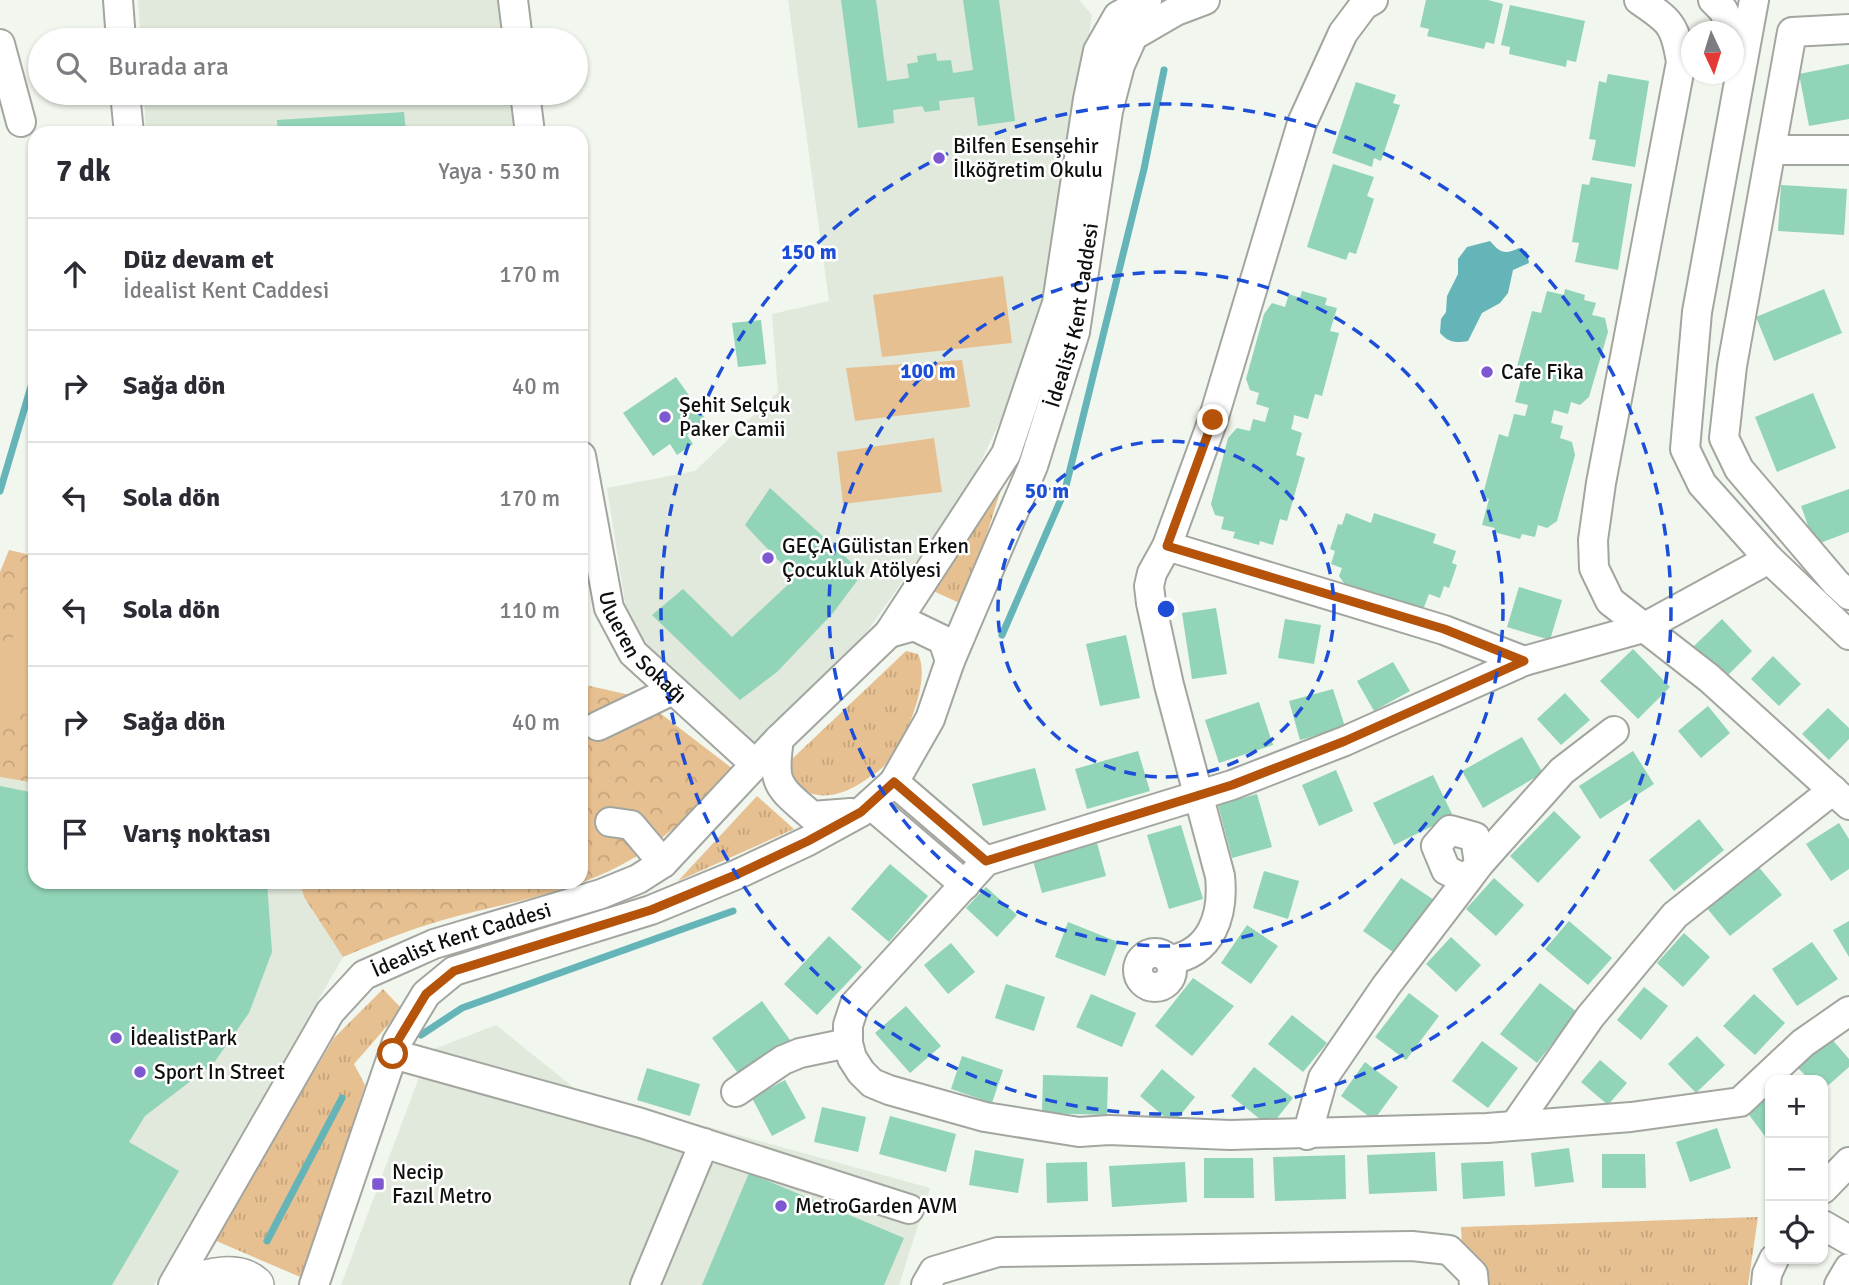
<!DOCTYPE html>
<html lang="tr">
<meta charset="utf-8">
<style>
body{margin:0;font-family:Signika,sans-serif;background:#f2f2f3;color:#2b2b33}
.controls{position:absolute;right:21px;bottom:21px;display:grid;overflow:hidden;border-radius:14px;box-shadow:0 2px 5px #0004}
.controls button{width:63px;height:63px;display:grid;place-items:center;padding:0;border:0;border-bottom:2px solid #e1e1e2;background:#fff;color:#2b2b33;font:35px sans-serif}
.compass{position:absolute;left:1681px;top:21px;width:63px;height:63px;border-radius:50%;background:#fff;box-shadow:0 2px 5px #0004;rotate:176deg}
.stop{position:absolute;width:21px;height:21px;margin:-16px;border:5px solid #b45309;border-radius:50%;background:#fff}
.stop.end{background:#b45309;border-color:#fff;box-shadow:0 2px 7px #0008}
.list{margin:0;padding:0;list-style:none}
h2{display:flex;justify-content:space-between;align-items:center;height:91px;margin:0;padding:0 28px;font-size:30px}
h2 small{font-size:23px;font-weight:400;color:#7c7c81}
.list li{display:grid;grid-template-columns:46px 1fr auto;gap:21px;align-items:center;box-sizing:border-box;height:112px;padding:0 28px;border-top:2px solid #e1e1e2}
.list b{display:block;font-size:26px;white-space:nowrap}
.list p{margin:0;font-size:23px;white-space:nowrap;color:#7c7c81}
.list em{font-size:23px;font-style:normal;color:#7c7c81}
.icon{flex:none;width:38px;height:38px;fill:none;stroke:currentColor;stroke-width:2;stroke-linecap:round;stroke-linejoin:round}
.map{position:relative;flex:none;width:1849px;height:1285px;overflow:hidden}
.search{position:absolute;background:#fff;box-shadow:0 2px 5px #0004;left:28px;top:28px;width:560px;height:77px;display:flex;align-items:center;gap:18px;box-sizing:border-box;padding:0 24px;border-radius:38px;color:#7c7c81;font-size:26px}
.panel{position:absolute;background:#fff;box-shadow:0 2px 5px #0004;left:28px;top:126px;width:560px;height:763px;border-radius:21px}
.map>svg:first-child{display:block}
</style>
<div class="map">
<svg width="1849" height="1285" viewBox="0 0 1849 1285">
<defs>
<pattern id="grass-tufts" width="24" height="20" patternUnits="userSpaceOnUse" patternTransform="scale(1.75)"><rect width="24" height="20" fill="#e7c091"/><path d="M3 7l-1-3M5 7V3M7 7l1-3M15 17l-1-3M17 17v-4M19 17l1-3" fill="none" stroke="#c5a47c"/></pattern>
<pattern id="forest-crowns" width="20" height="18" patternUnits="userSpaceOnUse" patternTransform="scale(1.75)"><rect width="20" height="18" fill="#e7c091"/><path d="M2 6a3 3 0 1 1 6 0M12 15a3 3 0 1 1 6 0" fill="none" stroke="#c5a47c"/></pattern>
</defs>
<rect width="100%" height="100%" fill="#f1f6ee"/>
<g fill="#e0e9db">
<polygon points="138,0 518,0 521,40 141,40"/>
<polygon points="788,0 1079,0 1092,15 1045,300 1003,415 968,488 859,643 754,743 629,628 607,488 695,471 778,392 772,314 829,301"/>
<polygon points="144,93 525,93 528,133 146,133"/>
<polygon points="0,777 35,783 35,882 300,882 304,897 343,957 154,1285 0,1285"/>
<polygon points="496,1025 578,1091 930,1188 899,1285 341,1285 429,1051"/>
</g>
<g fill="url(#grass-tufts)">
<polygon points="1004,480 964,605 931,590"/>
<path d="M 906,651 L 918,654 C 932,681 904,744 885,765 C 880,771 873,774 867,779 C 841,797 815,804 790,780 L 792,759 Z"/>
<polygon points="757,796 794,829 678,881"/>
<polygon points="383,989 402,1009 354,1064 365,1085 305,1279 214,1240 334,1038"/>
<polygon points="1758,1217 1748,1285 1464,1285 1461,1227"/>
</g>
<g fill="url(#forest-crowns)">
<polygon points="9,550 35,556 35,783 0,777 0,572"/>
<path d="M 581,684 L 639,697 L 733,769 C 698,804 666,842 621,865 C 566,895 502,903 443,920 C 408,930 376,943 343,957 L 304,897 L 300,882 L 581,882 Z"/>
</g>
<g fill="#e7c091">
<polygon points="1003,276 1012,343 882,357 873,295"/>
<polygon points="962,360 970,407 855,421 846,368"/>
<polygon points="934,438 942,492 843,504 837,452"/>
<polygon points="24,612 35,616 35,718 0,703 0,665"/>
</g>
<path fill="#65b5b8" d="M 1490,241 C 1500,253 1505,255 1519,248 L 1527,252 L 1529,263 L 1513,270 L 1508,293 L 1500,303 L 1482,313 L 1468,341 C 1456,343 1449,343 1440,333 L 1441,319 L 1446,312 L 1447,296 L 1458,274 L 1458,259 L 1467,247 Z"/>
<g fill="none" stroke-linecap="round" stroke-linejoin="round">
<g stroke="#65b5b8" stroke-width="7">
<polyline points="0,491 35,373"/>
<polyline points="1002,635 1065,490 1144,169 1164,70"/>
<polyline points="421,1035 462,1008 733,911"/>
<polyline points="267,1241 342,1098"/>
</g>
</g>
<g fill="#91d4b8">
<polygon points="841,0 876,0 887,81 909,78 907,64 918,62 917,56 936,53 937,61 951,60 953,73 973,70 963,0 999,0 1015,121 978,126 974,97 939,101 940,110 925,112 922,106 893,110 894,123 858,128"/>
<polygon points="1426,0 1488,0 1503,4 1494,44 1486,42 1484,49 1427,36 1429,29 1420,27"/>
<polygon points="1510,5 1585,21 1576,62 1567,60 1566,67 1509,54 1510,47 1501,45"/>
<polygon points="1849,64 1849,119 1809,126 1799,74"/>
<polygon points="1608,74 1649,81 1635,167 1592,160 1596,140 1589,139 1599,81 1606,83"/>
<polygon points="1356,82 1396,95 1393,103 1400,105 1381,161 1374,158 1372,167 1332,153"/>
<polygon points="404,112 406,133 278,133 277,120"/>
<polygon points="1333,164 1374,177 1367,196 1374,199 1356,254 1349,252 1346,260 1307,247"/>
<polygon points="1591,177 1632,184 1618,270 1575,262 1579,243 1572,242 1582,184 1589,185"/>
<polygon points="1781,185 1847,189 1844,235 1778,231"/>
<polygon points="1565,289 1585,295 1584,300 1596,303 1592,315 1605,318 1608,332 1589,397 1580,405 1571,402 1568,414 1554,410 1551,423 1563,426 1560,438 1572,442 1575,455 1557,521 1547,528 1538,525 1535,537 1522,534 1520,539 1494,532 1495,528 1482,525 1489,499 1482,498 1499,434 1508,437 1514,414 1525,416 1527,409 1528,405 1515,402 1522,376 1515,374 1532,311 1541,313 1547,291 1564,295"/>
<polygon points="1824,289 1842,333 1774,361 1756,317"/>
<polygon points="1302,291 1327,298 1325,305 1337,308 1330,331 1339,333 1322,396 1315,394 1308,419 1294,415 1293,422 1291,429 1302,433 1296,455 1305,458 1287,521 1280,519 1273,545 1260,541 1259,545 1233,538 1235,532 1221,529 1224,517 1215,515 1211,504 1228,438 1237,428 1250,431 1253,419 1265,422 1269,408 1256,404 1259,393 1250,390 1246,379 1264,314 1272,303 1285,307 1289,294 1300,298"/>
<polygon points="761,320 766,364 738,367 732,323"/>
<polygon points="676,377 707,421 687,435 693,444 677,455 670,444 653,456 623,413"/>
<polygon points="1813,393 1836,448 1777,472 1755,417"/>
<polygon points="770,488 863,573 833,613 777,672 740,700 652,615 683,589 732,637 795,578 745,525"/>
<polygon points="1849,489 1849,532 1815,545 1801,506"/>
<polygon points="1346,513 1371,523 1374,513 1436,534 1433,543 1456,551 1452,563 1457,565 1449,588 1444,586 1440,598 1429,594 1424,607 1410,608 1346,586 1339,576 1342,568 1331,564 1335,551 1330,549 1338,524 1342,525"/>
<polygon points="1519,587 1562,600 1550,640 1507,627"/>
<polygon points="1216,608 1227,674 1192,679 1182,613"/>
<polygon points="1285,619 1321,625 1314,664 1278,658"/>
<polygon points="1722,619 1752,651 1725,678 1694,646"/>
<polygon points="1126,635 1140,698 1100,706 1086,644"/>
<polygon points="1633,649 1670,687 1638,719 1600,681"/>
<polygon points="1773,656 1801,684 1779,706 1751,679"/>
<polygon points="1393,662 1410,691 1374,711 1357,681"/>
<polygon points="1333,689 1345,727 1300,740 1289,701"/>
<polygon points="1565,693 1590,720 1561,745 1537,719"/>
<polygon points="1259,702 1273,745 1219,763 1205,720"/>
<polygon points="1708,706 1730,733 1701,758 1678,731"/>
<polygon points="1828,708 1849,728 1849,739 1829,760 1802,734"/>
<polygon points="1522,737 1543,773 1483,808 1462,771"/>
<polygon points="1138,751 1150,791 1087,809 1075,769"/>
<polygon points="1633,751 1654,784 1600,819 1579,786"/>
<polygon points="1035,768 1046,810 983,826 972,784"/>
<polygon points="1336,770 1353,811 1319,826 1302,785"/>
<polygon points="1433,775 1453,816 1394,845 1373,803"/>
<polygon points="0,786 35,793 35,882 267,882 272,952 249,1013 213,1064 145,1116 129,1142 179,1171 112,1285 0,1285"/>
<polygon points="1257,794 1272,847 1232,858 1218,805"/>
<polygon points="1554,811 1581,837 1538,883 1510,856"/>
<polygon points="1699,819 1724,850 1674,891 1649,860"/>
<polygon points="1839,823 1849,839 1849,869 1831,881 1806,844"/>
<polygon points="1181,825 1203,899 1169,909 1147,835"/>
<polygon points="1097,843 1106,876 1042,893 1033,861"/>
<polygon points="890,864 928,896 889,942 851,909"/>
<polygon points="1757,865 1782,895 1730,936 1706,907"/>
<polygon points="1264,871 1299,881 1288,919 1253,908"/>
<polygon points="1401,878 1434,900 1396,954 1363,931"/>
<polygon points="1494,878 1524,905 1496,936 1466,909"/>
<polygon points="986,887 1017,915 997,937 966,908"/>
<polygon points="1569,921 1612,958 1588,985 1545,949"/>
<polygon points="1849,921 1849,957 1833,930"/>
<polygon points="1068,922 1118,942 1105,976 1055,957"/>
<polygon points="1247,925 1278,946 1251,984 1221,963"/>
<polygon points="1684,933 1710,957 1683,987 1657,963"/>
<polygon points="829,936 862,967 817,1015 784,984"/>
<polygon points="1451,937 1481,965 1456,992 1426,964"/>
<polygon points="1812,942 1838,979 1797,1006 1772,969"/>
<polygon points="951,943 975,972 948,994 924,965"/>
<polygon points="1193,978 1234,1006 1192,1056 1155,1026"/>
<polygon points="1540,983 1577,1012 1537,1063 1500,1034"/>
<polygon points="1006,984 1045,997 1034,1031 995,1018"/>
<polygon points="1644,987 1668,1006 1641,1040 1617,1020"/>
<polygon points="1409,993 1439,1016 1406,1060 1375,1037"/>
<polygon points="1091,994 1136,1013 1122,1047 1076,1027"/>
<polygon points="1754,994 1785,1023 1755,1055 1723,1026"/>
<polygon points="762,1001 790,1040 740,1076 712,1038"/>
<polygon points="906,1006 941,1046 910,1073 875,1033"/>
<polygon points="1292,1015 1327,1043 1303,1072 1268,1044"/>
<polygon points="1697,1036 1725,1065 1696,1093 1668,1064"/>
<polygon points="1830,1037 1849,1059 1849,1067 1823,1090 1823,1080 1810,1080 1797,1067"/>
<polygon points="1482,1041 1518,1068 1488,1108 1452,1081"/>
<polygon points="962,1056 1003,1070 992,1103 951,1089"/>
<polygon points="1600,1060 1627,1083 1608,1105 1581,1082"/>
<polygon points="1365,1062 1398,1087 1374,1120 1341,1096"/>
<polygon points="1254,1067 1293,1098 1270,1127 1231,1096"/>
<polygon points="647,1068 700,1084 690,1116 637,1100"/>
<polygon points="1162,1069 1195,1097 1173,1124 1140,1096"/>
<polygon points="1043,1075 1108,1077 1107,1115 1042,1113"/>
<polygon points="785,1080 806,1118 772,1136 752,1098"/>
<polygon points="1770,1083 1770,1143 1741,1104"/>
<polygon points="822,1107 866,1117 858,1152 814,1142"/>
<polygon points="890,1116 956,1134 946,1172 879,1154"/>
<polygon points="1717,1128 1731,1168 1690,1182 1676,1142"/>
<polygon points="1569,1148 1574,1182 1535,1187 1531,1153"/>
<polygon points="975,1150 1024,1159 1018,1193 969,1185"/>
<polygon points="1435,1152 1437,1191 1369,1194 1367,1155"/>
<polygon points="1602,1154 1645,1154 1646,1188 1602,1188"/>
<polygon points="1345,1155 1346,1199 1275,1201 1273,1157"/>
<polygon points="1204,1158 1253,1158 1254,1198 1204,1198"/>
<polygon points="1503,1161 1505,1196 1463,1199 1461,1163"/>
<polygon points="1087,1162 1088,1201 1047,1203 1046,1163"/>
<polygon points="1185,1162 1187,1202 1112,1207 1109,1166"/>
<polygon points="749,1173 904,1238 884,1285 702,1285"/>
</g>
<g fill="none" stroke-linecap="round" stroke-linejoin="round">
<g stroke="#a2a69f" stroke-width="32">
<g id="minor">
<polyline points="118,0 121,40"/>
<polyline points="513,0 518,40"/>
<polyline points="1373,0 1364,5 1343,33 1302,123 1213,420 1167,546 1444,630 1524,661"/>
<path d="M 1639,0 C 1670,21 1675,24 1681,62 L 1601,483 L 1593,540 L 1594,568 L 1610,601 L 1709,678 L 1849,805"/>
<polyline points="1713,0 1723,10 1743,51"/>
<polyline points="1754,0 1697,312 1685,449 1702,484 1769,559 1849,635"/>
<polyline points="1849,29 1792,32 1732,366 1724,438 1739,469 1836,583 1849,595"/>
<polyline points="0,44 21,122"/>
<polyline points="125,93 129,133"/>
<polyline points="525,93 530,133"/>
<polyline points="1772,150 1849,150"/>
<path id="s1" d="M 581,456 L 609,608 L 633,653 L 755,764"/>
<path d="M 1167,546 L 1152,573 L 1149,586 L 1151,603 L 1169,685 L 1220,876 C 1224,914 1212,954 1169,960"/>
<polyline points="1769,559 1643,628 1524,661 1345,741 1232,785 986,861 855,1004 848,1025 848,1043 852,1058 861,1072 872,1083 889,1090 985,1117 1079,1132 1109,1130 1230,1135 1487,1128 1631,1117 1740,1102 1803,1043 1849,1011"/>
<polyline points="889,633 914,626 943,640 950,661"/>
<polyline points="598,726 673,690"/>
<path d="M 779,739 C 772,786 778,786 812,816 L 851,813"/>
<polyline points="894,782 986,861"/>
<polyline points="870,804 965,885"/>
<polyline points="610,822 631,825 663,863"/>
<polyline points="1479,864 1562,771 1614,731"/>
<circle cx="1155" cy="970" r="17"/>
<polyline points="393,1054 641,1123 909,1209"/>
<polyline points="736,1092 783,1060 800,1053 848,1043"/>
<polyline points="1515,1125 1590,1017 1675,915 1833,790"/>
<polyline points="1307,1135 1323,1078 1386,986 1467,880 1479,864 1475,837 1450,830 1436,846 1446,870 1467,880"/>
<polyline points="1823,1189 1849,1162"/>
<polyline points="1823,1225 1849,1240"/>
<path id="s2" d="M 173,1285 L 330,1012 L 364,975 L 407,956 L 434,944 L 601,894 L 638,879 L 663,863 L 779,739 L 889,633 L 1006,454 L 1057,303 L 1088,99 L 1098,51 L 1118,16 L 1147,0"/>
<path id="s3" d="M 314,1285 L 397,1042 L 426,994 L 454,971 L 651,910 L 738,874 L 808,841 L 861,812 L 894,782 L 930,719 L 950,661 L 1033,466 L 1075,332 L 1108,111 L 1120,65 L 1133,36 L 1176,11 L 1205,0"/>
<polyline points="645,1285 704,1143"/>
<polyline points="926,1285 934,1271 998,1252 1412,1246 1449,1250 1473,1274 1474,1285"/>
<polyline points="1766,1285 1767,1274 1774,1259"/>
<polyline points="1839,1285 1849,1268"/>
</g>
</g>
<g stroke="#a2a69f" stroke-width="40">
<path id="major" d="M 191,1285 C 209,1276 239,1270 255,1285"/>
</g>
<use href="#minor" stroke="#fff" stroke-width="28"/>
<use href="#major" stroke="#fff" stroke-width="37"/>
</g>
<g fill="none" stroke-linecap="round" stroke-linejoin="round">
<polyline stroke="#b45309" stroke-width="9" points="393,1054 397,1042 426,994 454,971 651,910 738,874 808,841 861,812 894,782 986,861 1232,785 1345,741 1524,661 1444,629 1167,546 1213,420"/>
</g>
<g fill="none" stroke="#1d4ed8" stroke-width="3.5" stroke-dasharray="12 9">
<circle cx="1166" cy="609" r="168"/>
<circle cx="1166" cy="609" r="337"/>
<circle cx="1166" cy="609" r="505"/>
</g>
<g fill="#7d58d1" stroke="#fff" stroke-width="2.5">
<circle cx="939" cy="158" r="7"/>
<circle cx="1487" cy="372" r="7"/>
<circle cx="665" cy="417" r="7"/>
<circle cx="768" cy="558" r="7"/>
<circle cx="116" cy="1038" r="7"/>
<circle cx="140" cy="1072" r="7"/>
<rect x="371" y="1177" width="14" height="14" rx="3.5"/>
<circle cx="781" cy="1206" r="7"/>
</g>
<g text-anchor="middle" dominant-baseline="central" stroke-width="5" stroke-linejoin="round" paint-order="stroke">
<g font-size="21" fill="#0e100d" stroke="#fff" text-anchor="start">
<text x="953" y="146">Bilfen Esenşehir<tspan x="953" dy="24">İlköğretim Okulu</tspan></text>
<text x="1501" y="372">Cafe Fika</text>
<text x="679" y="405">Şehit Selçuk<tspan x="679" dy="24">Paker Camii</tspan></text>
<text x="782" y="546">GEÇA Gülistan Erken<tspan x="782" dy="24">Çocukluk Atölyesi</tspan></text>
<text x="130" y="1038">İdealistPark</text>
<text x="154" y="1072">Sport In Street</text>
<text x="392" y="1172">Necip<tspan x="392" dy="24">Fazıl Metro</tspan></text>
<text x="795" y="1206">MetroGarden AVM</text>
</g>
<g font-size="21" fill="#0e100d" stroke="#fff">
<text stroke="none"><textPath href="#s3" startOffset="1334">İdealist Kent Caddesi</textPath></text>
<text stroke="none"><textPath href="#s1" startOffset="206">Ulueren Sokağı</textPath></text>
<text stroke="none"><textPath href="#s2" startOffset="469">İdealist Kent Caddesi</textPath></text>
</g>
</g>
<circle cx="1166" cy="609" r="10" fill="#1d4ed8" stroke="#fff" stroke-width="3.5"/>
<g font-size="21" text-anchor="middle" font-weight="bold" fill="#1d4ed8" stroke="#fff" stroke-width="5" stroke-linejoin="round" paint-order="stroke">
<text x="809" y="259">150 m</text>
<text x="928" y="378">100 m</text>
<text x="1047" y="498">50 m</text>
</g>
</svg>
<div class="controls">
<button>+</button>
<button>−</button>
<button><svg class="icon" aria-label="locate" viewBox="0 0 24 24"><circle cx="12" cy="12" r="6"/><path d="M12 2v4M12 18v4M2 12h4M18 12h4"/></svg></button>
</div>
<svg class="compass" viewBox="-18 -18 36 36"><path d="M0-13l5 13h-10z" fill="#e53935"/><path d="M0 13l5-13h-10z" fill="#7c7c81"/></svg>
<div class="stop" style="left:393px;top:1054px"></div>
<div class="stop end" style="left:1213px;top:420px"></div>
<div class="search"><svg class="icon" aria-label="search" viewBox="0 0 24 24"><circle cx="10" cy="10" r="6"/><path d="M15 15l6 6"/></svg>Burada ara</div>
<section class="panel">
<h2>7 dk<small>Yaya · 530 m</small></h2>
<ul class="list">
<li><svg class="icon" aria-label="ahead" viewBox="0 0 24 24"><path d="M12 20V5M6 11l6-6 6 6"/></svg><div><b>Düz devam et</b><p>İdealist Kent Caddesi</p></div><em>170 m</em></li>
<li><svg class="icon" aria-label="right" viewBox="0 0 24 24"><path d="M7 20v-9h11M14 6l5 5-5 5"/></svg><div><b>Sağa dön</b></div><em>40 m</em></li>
<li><svg class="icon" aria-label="left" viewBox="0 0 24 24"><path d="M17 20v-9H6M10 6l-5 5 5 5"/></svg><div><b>Sola dön</b></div><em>170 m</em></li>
<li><svg class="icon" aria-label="left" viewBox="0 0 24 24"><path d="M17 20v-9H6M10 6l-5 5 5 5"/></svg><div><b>Sola dön</b></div><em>110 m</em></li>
<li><svg class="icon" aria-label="right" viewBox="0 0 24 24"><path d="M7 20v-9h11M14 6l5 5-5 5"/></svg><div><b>Sağa dön</b></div><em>40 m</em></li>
<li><svg class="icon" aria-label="arrive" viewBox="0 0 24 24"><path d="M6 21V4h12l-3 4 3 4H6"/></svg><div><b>Varış noktası</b></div></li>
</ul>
</section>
</div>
